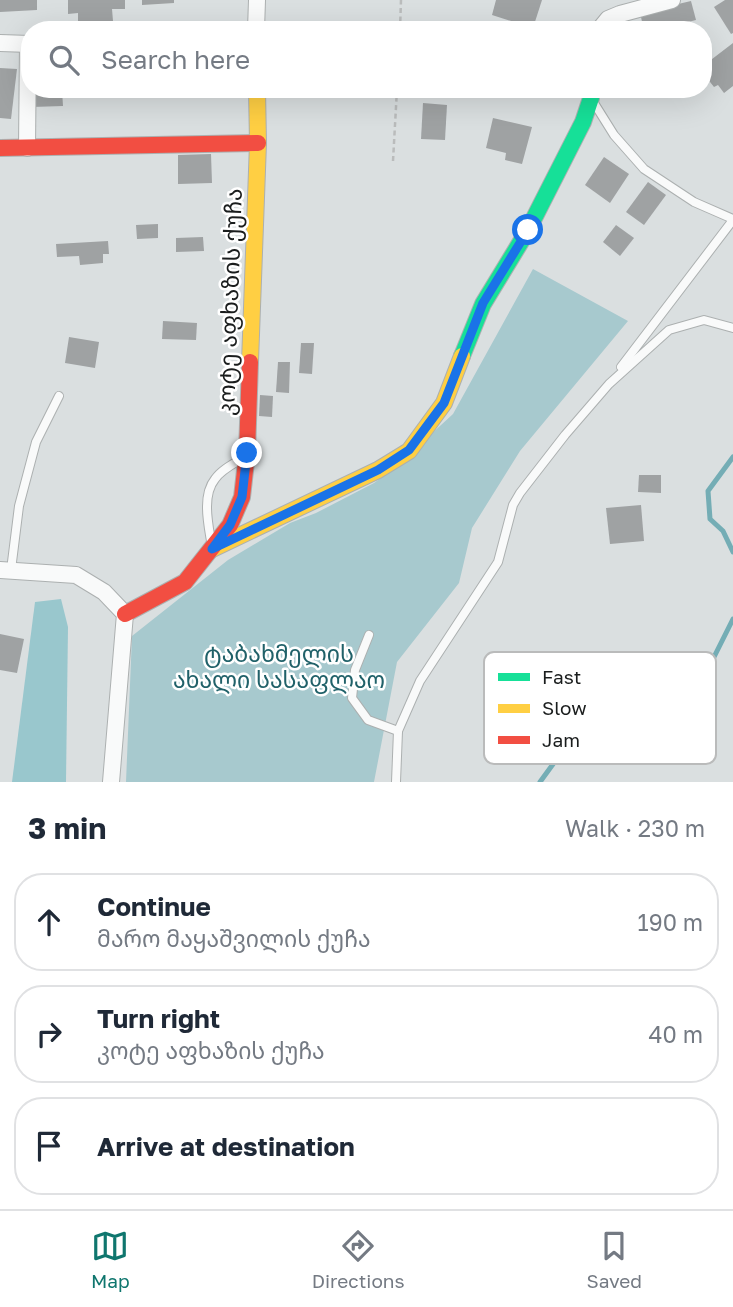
<!DOCTYPE html>
<meta charset="utf-8">
<style>
body{margin:0;font-family:"Golos Text","Noto Sans Georgian",sans-serif;background:#f6f6f7;color:#1f2937}
.stop{position:absolute;width:21px;height:21px;margin:-16px;border:5px solid #1a73e8;border-radius:50%;background:#fff}
.stop.end{background:#1a73e8;border-color:#fff;box-shadow:0 2px 7px #0008}
.list{margin:0;padding:0;list-style:none}
h2{display:flex;justify-content:space-between;align-items:center;height:91px;margin:0;padding:0 28px;font-size:30px}
h2 small{font-size:23px;font-weight:400;color:#747a83}
.list li{display:grid;grid-template-columns:46px 1fr auto;gap:21px;align-items:center;box-sizing:border-box;height:98px;margin:0 14px 14px;padding:0 14px;border:2px solid #e0e1e3;border-radius:28px}
.list b{display:block;font-size:26px;white-space:nowrap}
.list p{margin:0;font-size:23px;white-space:nowrap;color:#747a83}
.list em{font-size:23px;font-style:normal;color:#747a83}
.icon{flex:none;width:38px;height:38px;fill:none;stroke:currentColor;stroke-width:2;stroke-linecap:round;stroke-linejoin:round}
.map{position:relative;flex:none;width:733px;height:782px;overflow:hidden}
.search{position:absolute;background:#fff;box-shadow:0 7px 28px #0002;left:21px;right:21px;top:21px;height:77px;display:flex;align-items:center;gap:18px;box-sizing:border-box;padding:0 24px;border-radius:28px;color:#747a83;font-size:26px}
.sheet{height:427px;background:#fff}
nav{display:flex;justify-content:space-around;align-items:center;box-sizing:border-box;height:98px;border-top:2px solid #e0e1e3;background:#fff;font-size:19px;color:#747a83}
nav a{display:grid;justify-items:center;gap:4px}
nav .on{color:#0f766e}
.map>svg:first-child{display:block}
</style>
<div class="map">
<svg width="733" height="782" viewBox="0 0 733 782">
<rect width="100%" height="100%" fill="#dadfe0"/>
<polygon fill="#a7c9ce" points="533,269 628,321 520,451 472,528 459,583 397,662 374,782 126,782 132,636 228,560 290,523 316,513 374,483 392,470 453,414"/>
<polygon fill="#99c7cd" points="61,599 68,627 66,782 12,782 35,602"/>
<g fill="none" stroke-linecap="round" stroke-linejoin="round">
<g stroke="#74adb5" stroke-width="5">
<polyline points="733,457 708,491 710,519 723,531 733,552"/>
<polyline points="540,782 556,760 597,738 615,718 654,689 685,686 712,661 733,619"/>
</g>
</g>
<g fill="#9fa2a3">
<polygon points="0,0 37,0 37,10 0,12"/>
<polygon points="68,0 125,0 125,9 112,9 113,21 78,22 78,13 68,14"/>
<polygon points="142,0 174,0 174,3 142,5"/>
<polygon points="496,0 542,0 533,28 492,15"/>
<polygon points="725,0 733,0 733,33 731,34 714,7"/>
<polygon points="691,1 696,20 656,30 644,30 640,13"/>
<polygon points="733,43 733,86 724,93 718,85 714,87 703,73 703,66"/>
<polygon points="0,68 17,69 11,119 0,118"/>
<polygon points="32,89 62,89 63,106 32,107"/>
<polygon points="423,103 447,105 445,140 421,139"/>
<polygon points="493,118 532,127 522,164 505,160 506,153 486,148"/>
<polygon points="211,154 212,183 178,184 178,155"/>
<polygon points="604,157 629,174 610,203 585,185"/>
<polygon points="648,182 666,195 644,225 626,212"/>
<polygon points="158,224 158,238 137,239 136,225"/>
<polygon points="616,225 634,238 620,256 603,242"/>
<polygon points="203,237 204,251 176,252 176,238"/>
<polygon points="108,241 109,254 103,254 103,263 80,265 79,256 57,257 56,244"/>
<polygon points="163,321 197,323 196,340 162,339"/>
<polygon points="69,337 99,342 95,368 65,363"/>
<polygon points="301,343 314,343 312,374 299,373"/>
<polygon points="278,362 290,362 289,393 276,392"/>
<polygon points="260,395 273,396 272,417 259,416"/>
<polygon points="639,475 661,475 661,493 638,492"/>
<polygon points="641,505 644,541 610,544 606,508"/>
<polygon points="0,634 24,639 17,673 0,670"/>
</g>
<g fill="none" stroke-linecap="round" stroke-linejoin="round">
<g stroke="#acb0b0" stroke-width="10">
<g id="lane">
<polyline points="594,103 614,135 644,169 694,202 733,219"/>
<polyline points="621,367 733,220"/>
<path d="M 211,541 C 208,523 202,495 215,479 C 221,470 233,464 243,458"/>
<polyline points="11,570 19,506 36,442 59,396"/>
<polyline points="369,635 355,670 352,698 368,720 398,731"/>
<polyline points="396,782 398,731 420,681 498,562 513,505 520,493 565,435 609,384 669,330 704,320 733,328"/>
</g>
</g>
<g stroke="#acb0b0" stroke-width="18">
<g id="street">
<polyline points="256,30 257,0"/>
<polyline points="599,30 608,19 620,14 672,0"/>
<polyline points="0,43 30,44"/>
<polyline points="27,148 28,44"/>
<polyline points="0,570 76,575 104,592 125,614 111,782"/>
</g>
</g>
<g stroke="#acb0b0" stroke-width="18">
<polyline id="fast" points="462,356 483,304 528,230 583,122 591,98 590,89"/>
</g>
<g stroke="#acb0b0" stroke-width="18">
<g id="slow">
<polyline points="250,362 258,143 257,89"/>
<polyline points="212,549 378,470 409,451 444,403 462,356"/>
</g>
</g>
<g stroke="#acb0b0" stroke-width="18">
<g id="jam">
<polyline points="0,148 258,143"/>
<polyline points="125,614 185,582 230,525 242,497 247,453 250,362"/>
</g>
</g>
<g stroke="#babcbc" stroke-width="2.5" stroke-dasharray="5 3.5" stroke-linecap="butt">
<polyline points="400,30 401,0"/>
<polyline points="393,161 397,89"/>
</g>
<use href="#lane" stroke="#f9fafa" stroke-width="8"/>
<use href="#street" stroke="#f9fafa" stroke-width="16"/>
<use href="#fast" stroke="#16e098" stroke-width="16"/>
<use href="#slow" stroke="#ffcf43" stroke-width="16"/>
<use href="#jam" stroke="#f24e42" stroke-width="16"/>
</g>
<g fill="none" stroke-linecap="round" stroke-linejoin="round">
<polyline stroke="#1a73e8" stroke-width="9" points="247,453 242,497 230,525 212,549 378,470 409,450 444,403 483,303 528,230"/>
</g>
<g text-anchor="middle" dominant-baseline="central" stroke-width="5" stroke-linejoin="round" paint-order="stroke">
<g font-size="23" fill="#1a1d1d" stroke="#fff">
<text transform="translate(229 302) rotate(-88)">კოტე აფხაზის ქუჩა</text>
</g>
<g font-size="23" fill="#206169" stroke="#fff">
<text x="279" y="653">ტაბახმელის<tspan x="279" dy="26">ახალი სასაფლაო</tspan></text>
</g>
</g>
<rect x="484" y="652" width="232" height="112" rx="10" fill="#fff" stroke="#babbbb" stroke-width="2"/>
<rect x="498" y="673" width="32" height="8" fill="#16e098"/>
<rect x="498" y="704" width="32" height="9" fill="#ffcf43"/>
<rect x="498" y="736" width="32" height="8" fill="#f24e42"/>
<g font-size="19" fill="#1a1d1d">
<text x="542" y="684">Fast</text>
<text x="542" y="715">Slow</text>
<text x="542" y="747">Jam</text>
</g>
</svg>
<div class="stop" style="left:528px;top:230px"></div>
<div class="stop end" style="left:247px;top:453px"></div>
<div class="search"><svg class="icon" aria-label="search" viewBox="0 0 24 24"><circle cx="10" cy="10" r="6"/><path d="M15 15l6 6"/></svg>Search here</div>
</div>
<section class="sheet">
<h2>3 min<small>Walk · 230 m</small></h2>
<ul class="list">
<li><svg class="icon" aria-label="ahead" viewBox="0 0 24 24"><path d="M12 20V5M6 11l6-6 6 6"/></svg><div><b>Continue</b><p>მარო მაყაშვილის ქუჩა</p></div><em>190 m</em></li>
<li><svg class="icon" aria-label="right" viewBox="0 0 24 24"><path d="M7 20v-9h11M14 6l5 5-5 5"/></svg><div><b>Turn right</b><p>კოტე აფხაზის ქუჩა</p></div><em>40 m</em></li>
<li><svg class="icon" aria-label="arrive" viewBox="0 0 24 24"><path d="M6 21V4h12l-3 4 3 4H6"/></svg><div><b>Arrive at destination</b></div></li>
</ul>
</section>
<nav>
<a class="on"><svg class="icon" aria-label="map" viewBox="0 0 24 24"><path d="M3 6l6-2 6 2 6-2v14l-6 2-6-2-6 2zM9 4v14M15 6v14"/></svg>Map</a>
<a><svg class="icon" aria-label="directions" viewBox="0 0 24 24"><path d="M12 3l9 9-9 9-9-9zM9 14v-3h6M13 9l2 2-2 2"/></svg>Directions</a>
<a><svg class="icon" aria-label="saved" viewBox="0 0 24 24"><path d="M7 4h10v16l-5-4-5 4z"/></svg>Saved</a>
</nav>
